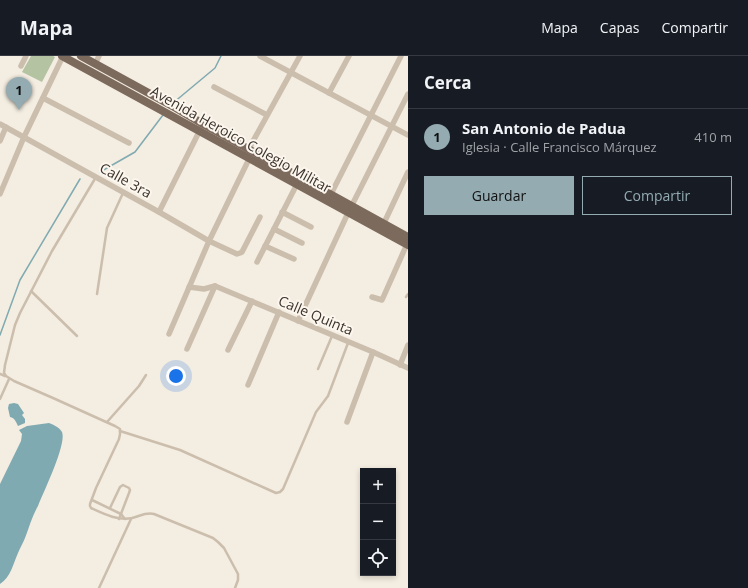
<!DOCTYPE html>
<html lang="es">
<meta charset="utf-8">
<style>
body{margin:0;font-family:"Open Sans",sans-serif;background:#242831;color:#f1f3f6}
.controls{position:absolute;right:12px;bottom:12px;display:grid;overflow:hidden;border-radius:0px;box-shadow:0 2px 6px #0003}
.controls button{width:36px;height:36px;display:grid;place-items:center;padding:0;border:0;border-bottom:1px solid #363941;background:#171b24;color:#f1f3f6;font:20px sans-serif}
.you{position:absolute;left:176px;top:320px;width:14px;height:14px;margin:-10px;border:3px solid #fff;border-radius:50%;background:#1a73e8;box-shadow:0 0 0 6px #1a73e833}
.badge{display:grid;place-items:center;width:26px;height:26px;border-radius:50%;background:#93abb1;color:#111;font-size:13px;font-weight:700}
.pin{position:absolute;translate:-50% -33px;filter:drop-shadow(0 1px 2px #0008)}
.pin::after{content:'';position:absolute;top:21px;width:14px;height:12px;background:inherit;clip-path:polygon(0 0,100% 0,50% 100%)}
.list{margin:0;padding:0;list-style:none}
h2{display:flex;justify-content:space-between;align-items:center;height:52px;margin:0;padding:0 16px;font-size:17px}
h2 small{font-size:13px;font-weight:400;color:#9ea1a6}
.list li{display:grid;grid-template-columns:26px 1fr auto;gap:12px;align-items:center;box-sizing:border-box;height:56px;padding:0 16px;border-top:1px solid #363941}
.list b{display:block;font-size:15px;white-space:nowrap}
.list p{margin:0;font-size:13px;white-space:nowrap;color:#9ea1a6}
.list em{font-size:13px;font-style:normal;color:#9ea1a6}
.actions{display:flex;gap:8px;padding:12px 16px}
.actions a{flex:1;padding:9px 0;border:1px solid #93abb1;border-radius:0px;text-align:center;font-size:14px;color:#93abb1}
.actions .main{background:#93abb1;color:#111}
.icon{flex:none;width:22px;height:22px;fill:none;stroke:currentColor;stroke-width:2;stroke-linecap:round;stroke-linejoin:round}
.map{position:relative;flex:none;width:408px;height:532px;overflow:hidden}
header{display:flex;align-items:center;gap:24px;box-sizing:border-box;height:56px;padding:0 20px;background:#171b24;border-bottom:1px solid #363941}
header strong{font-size:19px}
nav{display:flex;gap:22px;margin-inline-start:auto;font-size:14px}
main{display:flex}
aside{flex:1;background:#171b24}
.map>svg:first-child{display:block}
</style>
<header>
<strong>Mapa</strong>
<nav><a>Mapa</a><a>Capas</a><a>Compartir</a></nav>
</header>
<main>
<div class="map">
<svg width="408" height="532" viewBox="0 0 408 532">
<rect width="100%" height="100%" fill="#f4ede1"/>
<polygon fill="#b4c3a1" points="31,0 53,0 55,1 42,26 22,16"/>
<g fill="#80aab1">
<path d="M 14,347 L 18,348 L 24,357 L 22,359 L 25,363 L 25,367 L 18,370 C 16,366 15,362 10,361 L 8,352 L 9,348 Z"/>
<path d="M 49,367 C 54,369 59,371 62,376 C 67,388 43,437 38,450 C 32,460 29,472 25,482 C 23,487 20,492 18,497 C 13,508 11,521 0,528 L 0,428 L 21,385 L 22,378 L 19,374 L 27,370 Z"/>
</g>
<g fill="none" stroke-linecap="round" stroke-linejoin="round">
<g stroke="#80aab1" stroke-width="1.5">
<polyline points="173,47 215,12 221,0"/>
<polyline points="100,116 135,96 163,59"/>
<polyline points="0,279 20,224 80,123"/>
</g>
<g stroke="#ccbead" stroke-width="2.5">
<path d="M 96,121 L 52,195 L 20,257 L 15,269 L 5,309 L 4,317 L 6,320 L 14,325 L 53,342 L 115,370 L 120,373 L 120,378 L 119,383 L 96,432 L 90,448 L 90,450 L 91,452 C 104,458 118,465 132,462 C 140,460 146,456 154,458 L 213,482 L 218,486 L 224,492 L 238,518 L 238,524 L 235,532"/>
<polyline points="31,235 77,280"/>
<polyline points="97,238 107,172 123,137"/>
<polyline points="406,241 408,238"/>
<polyline points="318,313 332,280"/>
<polyline points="0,318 5,320"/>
<polyline points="0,343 9,323"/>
<polyline points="107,366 139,330 146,319"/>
<polyline points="120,375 180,394 276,437 280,436 283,433 316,356 328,340 348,287"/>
<polyline points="92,444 121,458 125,463"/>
<polyline points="110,452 120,431 123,429 129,432 130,434 129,437 119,463"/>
<polyline points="99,532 131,463"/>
</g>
<g stroke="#ccbead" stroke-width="5.5">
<polyline points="260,0 408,79"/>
<polyline points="95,8 99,0"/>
<polyline points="21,10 26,0"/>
<polyline points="214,31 267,59"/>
<polyline points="329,37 349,0"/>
<polyline points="43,42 129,87"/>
<polyline points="0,68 159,156 209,185 237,198 240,197 242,196 260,161"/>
<polyline points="0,85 6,71"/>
<polyline points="247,96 300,0"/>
<polyline points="0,138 24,81 63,0"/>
<polyline points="331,138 401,0"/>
<polyline points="159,156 201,72"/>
<polyline points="282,156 311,171"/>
<polyline points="384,167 408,116"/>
<polyline points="274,173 302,187"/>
<polyline points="265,190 294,203"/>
<polyline points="257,206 297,128"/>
<polyline points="215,230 373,296 408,312"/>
<polyline points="189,231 204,233 215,230"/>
<polyline points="372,241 382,244 407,188"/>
<polyline points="298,265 348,157 408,38"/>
<polyline points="169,278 209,185 251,99"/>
<polyline points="187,293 215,230"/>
<polyline points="228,294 252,245"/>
<polyline points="400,309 408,289"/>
<polyline points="248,329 279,256"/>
<polyline points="347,366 373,296"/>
</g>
<g stroke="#7c6a5d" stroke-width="8">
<polyline points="62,0 408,189"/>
<polyline points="81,0 176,52 203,68 408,181"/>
</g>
</g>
<g text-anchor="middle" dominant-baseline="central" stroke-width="4" stroke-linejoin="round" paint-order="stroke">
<g font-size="14" fill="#3b322b" stroke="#fbf6ee">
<text transform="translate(241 83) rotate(29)">Avenida Heroico Colegio Militar</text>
<text transform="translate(126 124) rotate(29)">Calle 3ra</text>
<text transform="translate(316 259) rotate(23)">Calle Quinta</text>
</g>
</g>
</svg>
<div class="controls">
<button>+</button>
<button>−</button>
<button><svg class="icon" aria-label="locate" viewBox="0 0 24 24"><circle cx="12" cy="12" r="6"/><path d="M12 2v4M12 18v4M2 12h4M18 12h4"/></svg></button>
</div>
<div class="you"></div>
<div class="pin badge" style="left:19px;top:54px">1</div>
</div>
<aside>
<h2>Cerca<small></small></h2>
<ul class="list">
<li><span class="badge">1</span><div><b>San Antonio de Padua</b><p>Iglesia · Calle Francisco Márquez</p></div><em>410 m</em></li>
</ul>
<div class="actions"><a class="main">Guardar</a><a>Compartir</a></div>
</aside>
</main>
